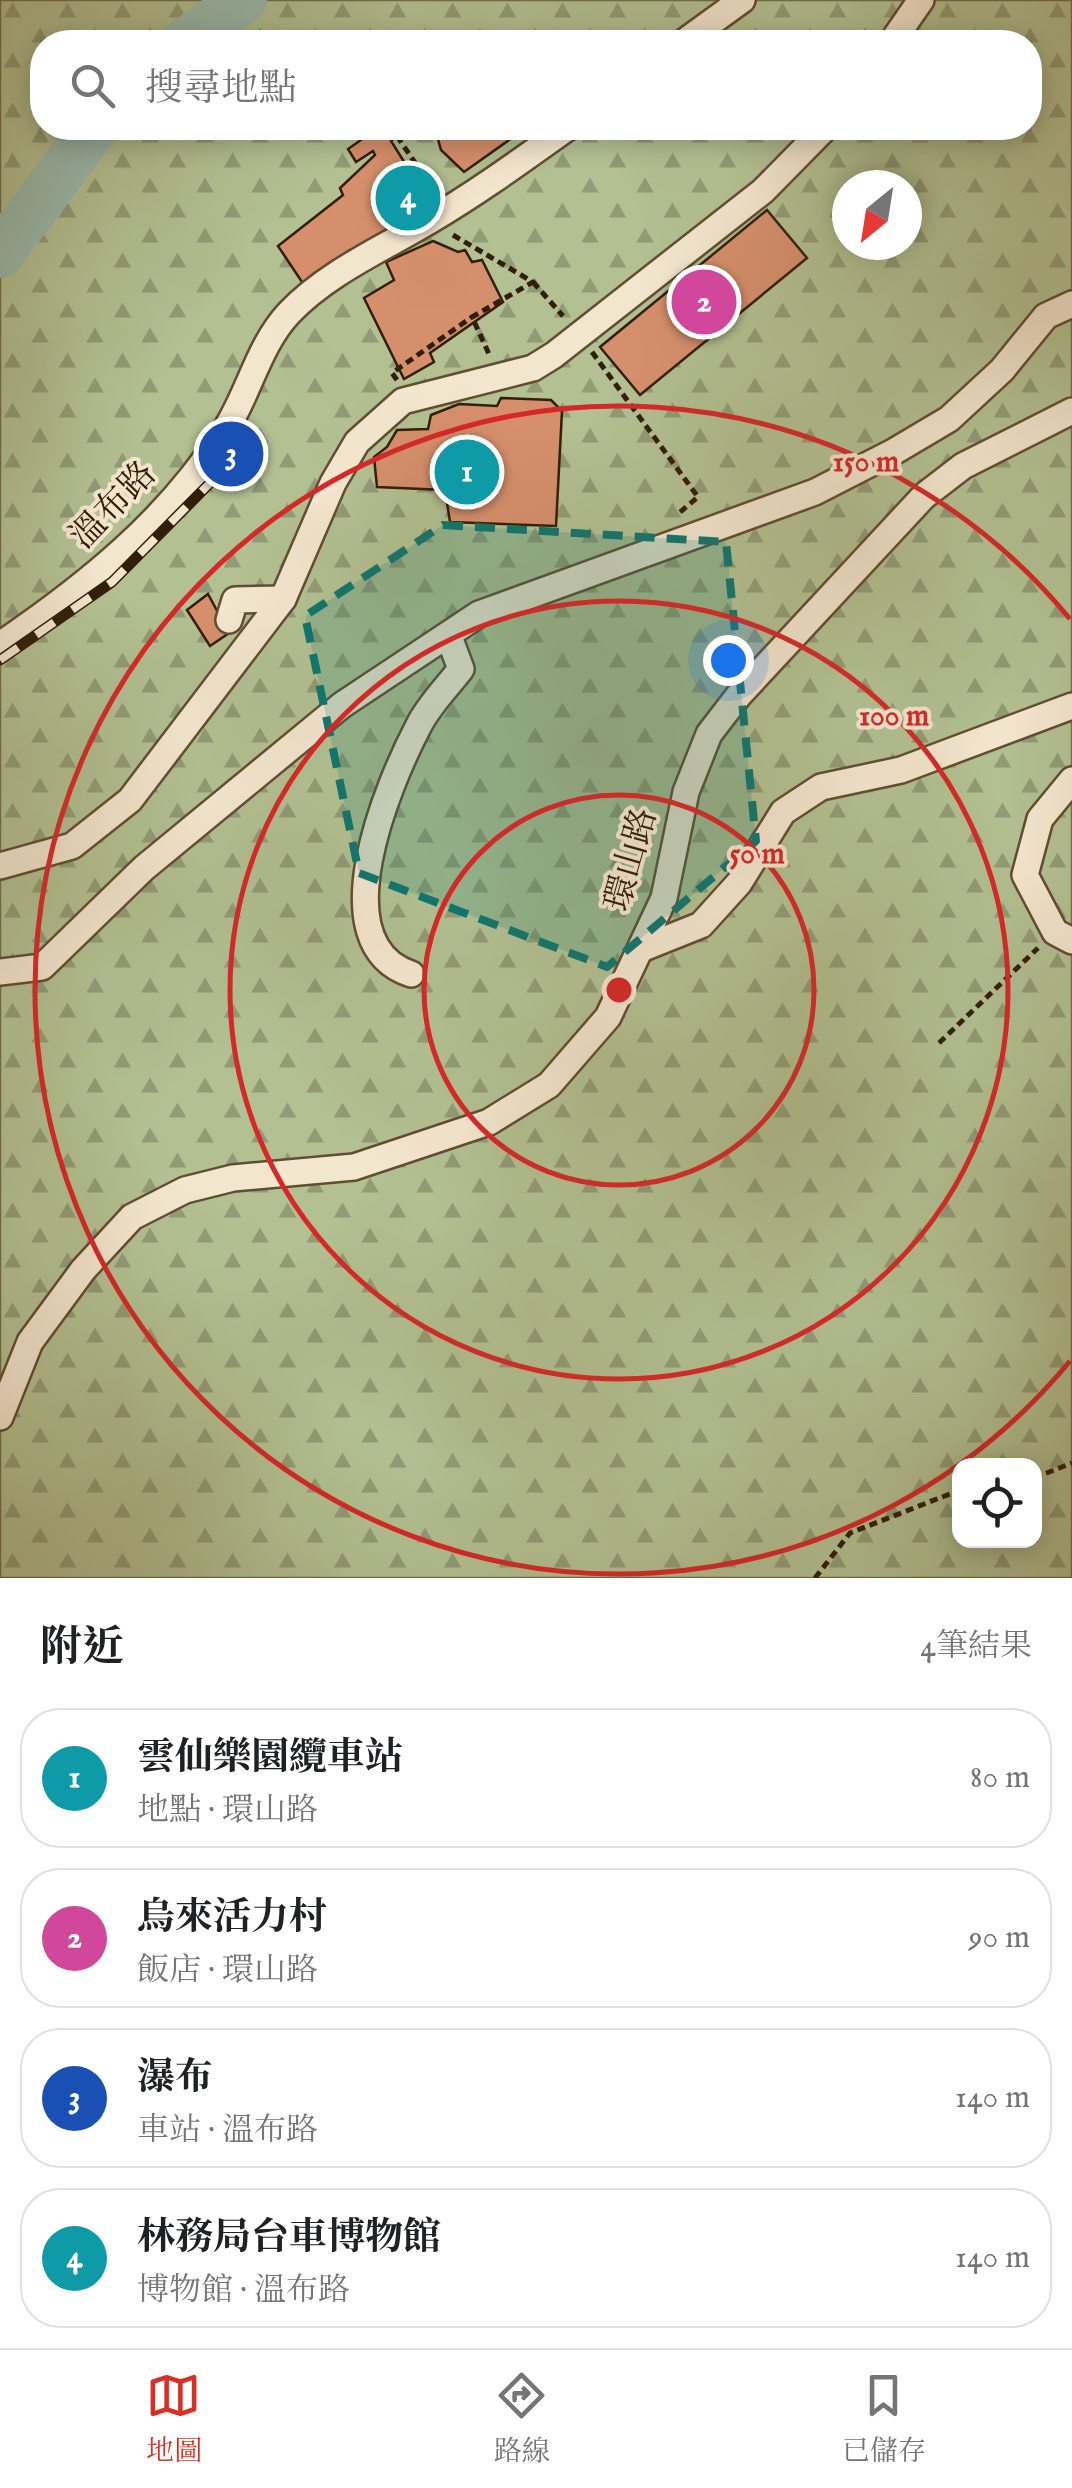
<!DOCTYPE html>
<html lang="zh-TW">
<meta charset="utf-8">
<style>
body{margin:0;font-family:"IM FELL English","Noto Serif TC",serif;background:#f2f2f2;color:#202124}
.controls{position:absolute;right:30px;bottom:30px;display:grid;overflow:hidden;border-radius:20px;box-shadow:0 5px 25px #0003}
.controls button{width:90px;height:90px;display:grid;place-items:center;padding:0;border:0;border-bottom:2px solid #e0e0e0;background:#fff;color:#202124;font:50px sans-serif}
.compass{position:absolute;left:832px;top:170px;width:90px;height:90px;border-radius:50%;background:#fff;box-shadow:0 5px 25px #0003;rotate:210deg}
.you{position:absolute;left:728px;top:660px;width:35px;height:35px;margin:-25px;border:8px solid #fff;border-radius:50%;background:#1a73e8;box-shadow:0 0 0 15px #1a73e833}
.badge{display:grid;place-items:center;width:65px;height:65px;border-radius:50%;background:#d93025;color:#fff;font-size:32px;font-weight:700}
.pin{position:absolute;translate:-50% -50%;border:5px solid #fff;box-shadow:0 2px 10px #0006}
.list{margin:0;padding:0;list-style:none}
h2{display:flex;justify-content:space-between;align-items:center;height:130px;margin:0;padding:0 40px;font-size:42px}
h2 small{font-size:32px;font-weight:400;color:#757577}
.list li{display:grid;grid-template-columns:65px 1fr auto;gap:30px;align-items:center;box-sizing:border-box;height:140px;margin:0 20px 20px;padding:0 20px;border:2px solid #e0e0e0;border-radius:40px}
.list b{display:block;font-size:38px;white-space:nowrap}
.list p{margin:0;font-size:32px;white-space:nowrap;color:#757577}
.list em{font-size:32px;font-style:normal;color:#757577}
.icon{flex:none;width:55px;height:55px;fill:none;stroke:currentColor;stroke-width:2;stroke-linecap:round;stroke-linejoin:round}
.map{position:relative;flex:none;width:1072px;height:1578px;overflow:hidden}
.search{position:absolute;background:#fff;box-shadow:0 5px 25px #0003;left:30px;right:30px;top:30px;height:110px;display:flex;align-items:center;gap:25px;box-sizing:border-box;padding:0 35px;border-radius:40px;color:#757577;font-size:38px}
.sheet{height:770px;background:#fff}
nav{display:flex;justify-content:space-around;align-items:center;box-sizing:border-box;height:140px;border-top:2px solid #e0e0e0;background:#fff;font-size:28px;color:#757577}
nav a{display:grid;justify-items:center;gap:5px}
nav .on{color:#d93025}
.map>svg:first-child{display:block}
</style>
<div class="map">
<svg width="1072" height="1578" viewBox="0 0 1072 1578">
<defs>
<pattern id="forest-firs" width="22" height="20" patternUnits="userSpaceOnUse" patternTransform="scale(2.5)"><rect width="22" height="20" fill="#b2c092"/><path d="M5 1l3.5 6h-7zM16 11l3.5 6h-7z" fill="#919b75"/></pattern>
</defs>
<rect width="100%" height="100%" fill="#edd9b5"/>
<filter id="stains"><feTurbulence type="fractalNoise" baseFrequency=".002" numOctaves="4"/><feColorMatrix values="0 0 0 0 .2 0 0 0 0 .09 0 0 0 0 .02 0 0 0 .5 -.17"/></filter>
<radialGradient id="worn" r=".72"><stop offset=".6" stop-color="#630" stop-opacity="0"/><stop offset="1" stop-color="#630" stop-opacity=".3"/></radialGradient>
<path fill="url(#forest-firs)" stroke="#726f4c" stroke-width="2.5" fill-rule="evenodd" d="M 0,0 L 1072,0 L 1072,1578 L 0,1578 ZM 42,42 L 1030,42 L 1030,128 L 42,128 ZM 847,185 L 907,185 L 907,245 L 847,245 ZM 960,1466 L 1034,1466 L 1034,1540 L 960,1540 Z"/>
<g fill="none" stroke-linecap="round" stroke-linejoin="round">
<g stroke="#99baad" stroke-width="48">
<polyline points="185,42 243,0"/>
<polyline points="0,254 94,128"/>
</g>
</g>
<g fill="#d68f6c" stroke="#321e07" stroke-width="2.5">
<polygon points="378,128 398,128 401,132 391,141 425,195 395,217 397,223 306,288 278,246 343,195 340,188 375,155 373,151 356,162 348,149"/>
<polygon points="435,128 526,128 464,172 441,150"/>
<polygon points="767,210 807,258 640,395 600,347"/>
<polygon points="433,241 458,252 465,250 472,262 482,260 503,302 430,353 434,362 404,379 364,298 394,280 386,262"/>
<polygon points="501,398 551,400 562,411 556,526 450,522 445,490 377,487 374,457 387,447 397,430 428,429 431,415 459,404 497,406"/>
<polygon points="208,594 229,633 210,646 187,610"/>
</g>
<g fill="none" stroke-linecap="round" stroke-linejoin="round">
<g stroke="#614d32" stroke-width="30">
<g id="minor">
<polyline points="684,42 742,0"/>
<polyline points="892,42 921,0"/>
<polyline points="229,620 235,600 283,599"/>
<path d="M 0,645 C 85,587 168,521 224,432 C 249,394 258,346 289,313 C 327,273 382,249 429,221 C 477,193 522,160 567,128"/>
<polyline points="1072,780 1040,819 1025,875 1055,932 1072,941"/>
<polyline points="0,866 72,846 130,800 283,599 333,483 357,442 403,401 533,368 554,355 763,191 825,128"/>
<polyline points="641,949 701,925 739,883 783,812 821,787 901,770 1072,706"/>
<polyline points="0,972 42,967 144,868 342,705 479,614 815,492 895,451 949,419 1002,370 1046,316 1072,304"/>
<path d="M 411,974 C 320,944 388,784 419,725 C 429,705 447,687 461,669 L 449,637"/>
<polyline points="0,1417 30,1342 83,1270 132,1217 185,1190 233,1178 354,1167 489,1122 549,1085 608,1017 664,898 686,792 709,734 739,695 924,496 963,466 1072,411"/>
</g>
</g>
<g stroke="#321e07" stroke-width="5" stroke-dasharray="8 5" stroke-linecap="butt">
<polyline points="397,136 434,191"/>
<polyline points="453,235 533,282 472,317 489,354"/>
<polyline points="533,282 563,316"/>
<polyline points="592,352 698,497 679,513"/>
<polyline points="397,380 392,373 472,317"/>
<polyline points="939,1043 1038,948"/>
<polyline points="1034,1478 1072,1463"/>
<polyline points="815,1578 850,1533 960,1490"/>
</g>
<use href="#minor" stroke="#f3e6cf" stroke-width="25"/>
<g stroke="#321e07" stroke-width="11">
<polyline id="rail" points="0,660 112,582 211,482 223,481"/>
</g>
<use href="#rail" stroke="#f3e6cf" stroke-width="8" stroke-dasharray="22" stroke-linecap="butt"/>
</g>
<path fill="#0f766e" fill-opacity="0.2" stroke="#0f766e" stroke-width="8" stroke-dasharray="20 12" stroke-linejoin="round" d="M 443,525 L 726,542 L 756,841 L 607,967 L 359,873 L 305,616 Z"/>
<g fill="none" stroke="#d62828" stroke-width="5">
<circle cx="619" cy="990" r="195"/>
<circle cx="619" cy="990" r="389"/>
<path d="M1070 1361A584 584 0 1 1 1070 619"/>
</g>
<g text-anchor="middle" dominant-baseline="central" stroke-width="8" stroke-linejoin="round" paint-order="stroke">
<g font-size="35" fill="#321e07" stroke="#f3e6cf">
<text transform="translate(114 506) rotate(-46)">溫布路</text>
<text transform="translate(632 860) rotate(-74)">環山路</text>
</g>
</g>
<circle cx="619" cy="990" r="15" fill="#d62828" stroke="#f3e6cf" stroke-width="5"/>
<g font-size="30" text-anchor="middle" font-weight="bold" fill="#d62828" stroke="#f3e6cf" stroke-width="8" stroke-linejoin="round" paint-order="stroke">
<text x="866" y="471">150 m</text>
<text x="894" y="725">100 m</text>
<text x="757" y="863">50 m</text>
</g>
<rect width="100%" height="100%" filter="url(#stains)"/>
<rect width="100%" height="100%" fill="url(#worn)"/>
</svg>
<div class="controls">
<button><svg class="icon" aria-label="locate" viewBox="0 0 24 24"><circle cx="12" cy="12" r="6"/><path d="M12 2v4M12 18v4M2 12h4M18 12h4"/></svg></button>
</div>
<svg class="compass" viewBox="-18 -18 36 36"><path d="M0-13l5 13h-10z" fill="#e53935"/><path d="M0 13l5-13h-10z" fill="#757577"/></svg>
<div class="you"></div>
<div class="pin badge" style="left:467px;top:472px;background:#0f9aa8">1</div>
<div class="pin badge" style="left:704px;top:302px;background:#d1479c">2</div>
<div class="pin badge" style="left:231px;top:454px;background:#1a4fb4">3</div>
<div class="pin badge" style="left:408px;top:198px;background:#0f9aa8">4</div>
<div class="search"><svg class="icon" aria-label="search" viewBox="0 0 24 24"><circle cx="10" cy="10" r="6"/><path d="M15 15l6 6"/></svg>搜尋地點</div>
</div>
<section class="sheet">
<h2>附近<small>4筆結果</small></h2>
<ul class="list">
<li><span class="badge" style="background:#0f9aa8">1</span><div><b>雲仙樂園纜車站</b><p>地點 · 環山路</p></div><em>80 m</em></li>
<li><span class="badge" style="background:#d1479c">2</span><div><b>烏來活力村</b><p>飯店 · 環山路</p></div><em>90 m</em></li>
<li><span class="badge" style="background:#1a4fb4">3</span><div><b>瀑布</b><p>車站 · 溫布路</p></div><em>140 m</em></li>
<li><span class="badge" style="background:#0f9aa8">4</span><div><b>林務局台車博物館</b><p>博物館 · 溫布路</p></div><em>140 m</em></li>
</ul>
</section>
<nav>
<a class="on"><svg class="icon" aria-label="map" viewBox="0 0 24 24"><path d="M3 6l6-2 6 2 6-2v14l-6 2-6-2-6 2zM9 4v14M15 6v14"/></svg>地圖</a>
<a><svg class="icon" aria-label="directions" viewBox="0 0 24 24"><path d="M12 3l9 9-9 9-9-9zM9 14v-3h6M13 9l2 2-2 2"/></svg>路線</a>
<a><svg class="icon" aria-label="saved" viewBox="0 0 24 24"><path d="M7 4h10v16l-5-4-5 4z"/></svg>已儲存</a>
</nav>
